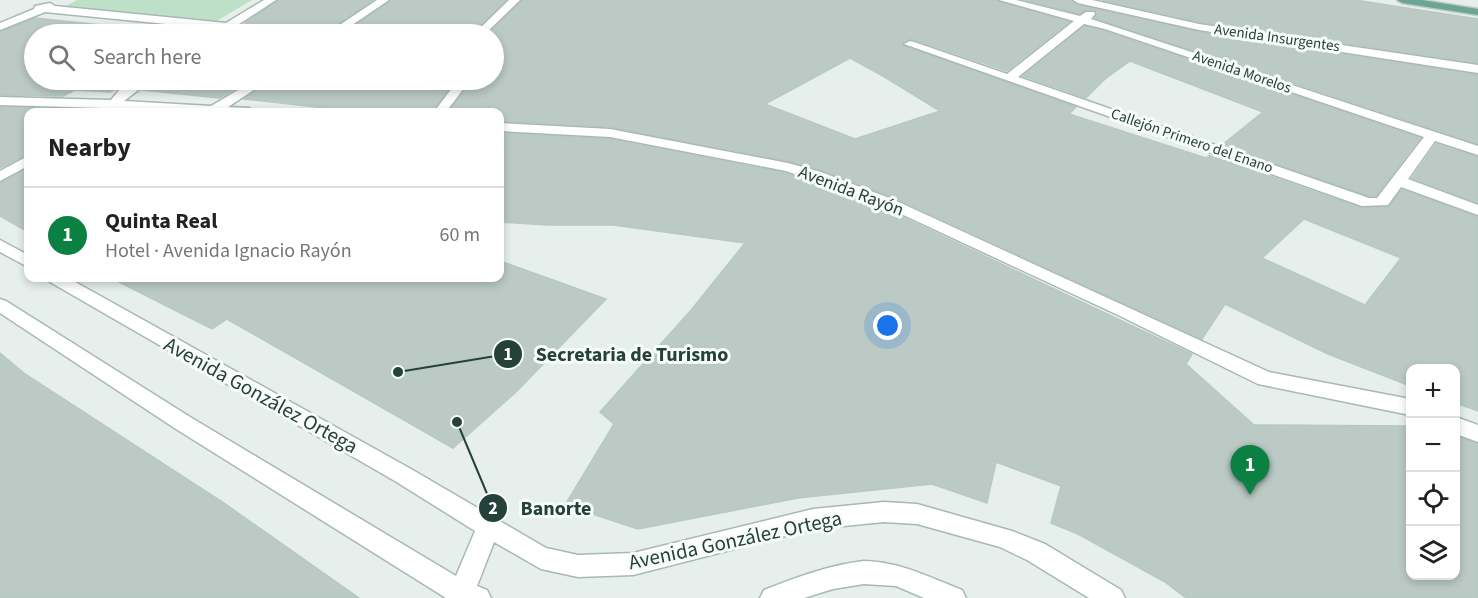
<!DOCTYPE html>
<meta charset="utf-8">
<style>
body{margin:0;font-family:"Source Sans 3",sans-serif;background:#f2f2f2;color:#222}
.controls{position:absolute;right:18px;bottom:18px;display:grid;overflow:hidden;border-radius:12px;box-shadow:0 3px 9px #0003}
.controls button{width:54px;height:54px;display:grid;place-items:center;padding:0;border:0;border-bottom:2px solid #e0e0e0;background:#fff;color:#222;font:30px sans-serif}
.you{position:absolute;left:888px;top:326px;width:21px;height:21px;margin:-15px;border:4px solid #fff;border-radius:50%;background:#1a73e8;box-shadow:0 0 0 9px #1a73e833}
.badge{display:grid;place-items:center;width:39px;height:39px;border-radius:50%;background:#0b8043;color:#fff;font-size:20px;font-weight:700}
.pin{position:absolute;translate:-50% -50px;filter:drop-shadow(0 2px 3px #0008)}
.pin::after{content:'';position:absolute;top:32px;width:21px;height:18px;background:inherit;clip-path:polygon(0 0,100% 0,50% 100%)}
.list{margin:0;padding:0;list-style:none}
h2{display:flex;justify-content:space-between;align-items:center;height:78px;margin:0;padding:0 24px;font-size:26px}
h2 small{font-size:20px;font-weight:400;color:#767676}
.list li{display:grid;grid-template-columns:39px 1fr auto;gap:18px;align-items:center;box-sizing:border-box;height:96px;padding:0 24px;border-top:2px solid #e0e0e0}
.list b{display:block;font-size:22px;white-space:nowrap}
.list p{margin:0;font-size:20px;white-space:nowrap;color:#767676}
.list em{font-size:20px;font-style:normal;color:#767676}
.icon{flex:none;width:33px;height:33px;fill:none;stroke:currentColor;stroke-width:2;stroke-linecap:round;stroke-linejoin:round}
.map{position:relative;flex:none;width:1478px;height:598px;overflow:hidden}
.search{position:absolute;background:#fff;box-shadow:0 3px 9px #0003;left:24px;top:24px;width:480px;height:66px;display:flex;align-items:center;gap:15px;box-sizing:border-box;padding:0 21px;border-radius:33px;color:#767676;font-size:22px}
.panel{position:absolute;background:#fff;box-shadow:0 3px 9px #0003;left:24px;top:108px;width:480px;height:174px;border-radius:12px}
.map>svg:first-child{display:block}
</style>
<div class="map">
<svg width="1478" height="598" viewBox="0 0 1478 598">
<rect width="100%" height="100%" fill="#e6efeb"/>
<polygon fill="#bfe0c8" points="77,0 252,0 215,22 66,6"/>
<g fill="#bbcac4" stroke="#b8c9c2" stroke-width="1.5" fill-rule="evenodd">
<polygon points="278,0 373,0 324,34 245,34 245,23"/>
<polygon points="391,0 506,0 472,34 342,34"/>
<path d="M 522,0 L 997,0 L 1069,22 L 1007,71 L 915,40 L 909,39 L 902,45 L 1076,107 L 1069,114 L 1206,158 L 1210,155 L 1361,208 L 1388,207 L 1402,190 L 1478,217 L 1478,411 L 1455,403 L 1455,369 L 1410,369 L 1410,386 L 1328,354 L 1225,304 L 1202,339 L 893,197 L 822,170 L 788,161 L 610,127 L 500,121 L 500,112 L 448,112 L 472,80 L 494,80 L 494,34 L 488,34 ZM 850,58 L 883,76 L 940,111 L 855,139 L 765,104 ZM 1304,219 L 1401,258 L 1365,305 L 1262,258 Z"/>
<polygon points="1025,0 1071,0 1078,5 1199,32 1478,75 1478,144 1095,18 1097,13 1094,10 1086,10 1080,14"/>
<polygon points="1102,0 1355,0 1478,19 1478,63 1199,22"/>
<polygon points="35,18 159,31 189,34 34,34 34,80 133,80 110,92 75,90 63,96 0,95 0,32"/>
<polygon points="1085,26 1104,31 1420,138 1376,196 1369,196 1222,145 1263,112 1130,61 1105,79 1086,98 1023,76"/>
<polygon points="153,80 251,80 219,98 142,90"/>
<polygon points="271,80 456,80 432,112 361,112 244,99"/>
<polygon points="0,107 41,108 28,112 28,154 0,168"/>
<polygon points="500,133 610,139 785,173 881,207 1192,354 1186,364 1254,425 1410,426 1410,576 1455,576 1455,436 1478,444 1478,598 1186,598 1165,582 1078,534 1051,523 1061,486 996,462 987,503 932,484 798,498 638,529 565,505 614,424 600,412 692,309 745,243 613,225 548,225 500,222"/>
<polygon points="1436,144 1478,157 1478,203 1412,178"/>
<polygon points="28,168 28,232 0,216 0,183"/>
<polygon points="500,261 606,299 516,392 453,448 227,319 212,329 111,278 500,278"/>
<polygon points="0,353 25,374 221,501 359,598 0,598"/>
</g>
<g fill="none" stroke-linecap="round" stroke-linejoin="round">
<g stroke="#a8b8b2" stroke-width="3">
<g id="minor">
<polygon points="264,0 276,0 224,34 216,34 214,32 217,29 45,12 0,30 0,23 34,9 35,6 50,3 55,6 226,23"/>
<polygon points="377,0 389,0 339,34 326,34"/>
<polygon points="509,0 520,0 485,34 474,34"/>
<path d="M 999,0 L 1016,0 L 1080,16 L 1086,12 L 1094,12 L 1095,14 L 1091,19 L 1478,146 L 1478,155 L 1435,141 L 1408,179 L 1478,205 L 1478,215 L 1401,187 L 1388,205 L 1362,206 L 904,44 L 910,41 L 914,42 L 1007,74 L 1074,21 ZM 1084,24 L 1105,29 L 1424,137 L 1377,198 L 1369,198 L 1018,77 Z"/>
<polygon points="1073,0 1092,0 1199,24 1478,65 1478,73 1199,30 1078,3"/>
<polygon points="137,80 151,80 124,101 211,106 255,80 269,80 228,107 249,108 255,112 189,112 118,108 115,112 108,112 104,108 0,105 0,97 111,100 120,89"/>
<polygon points="458,80 470,80 446,112 434,112"/>
<polygon points="500,123 610,129 788,163 821,172 892,199 1269,372 1410,399 1410,415 1258,384 1118,315 882,205 786,171 610,137 500,131"/>
<polygon points="28,156 28,166 0,181 0,171"/>
<polygon points="0,240 28,255 28,267 0,252"/>
<polygon points="48,278 68,278 411,469 546,548 578,555 633,553 813,509 884,502 917,504 1012,531 1045,544 1121,590 1125,598 1089,598 1027,560 1000,547 917,524 884,522 813,529 633,575 578,577 541,569 494,542 477,586 487,590 491,598 446,598 176,429 0,313 0,299 6,301 190,417 456,576 475,531 395,481 50,282"/>
<polygon points="1456,417 1478,425 1478,442 1456,434"/>
<path d="M 864,561 C 901,562 929,577 962,590 L 966,598 L 924,598 L 896,586 L 864,584 L 833,589 L 804,598 L 760,598 L 764,590 C 797,577 829,565 864,561 Z"/>
</g>
</g>
<g stroke="#c2cac8" stroke-width="3">
<polygon id="major" points="1397,0 1422,0 1478,9 1478,15 1402,3"/>
</g>
<use href="#minor" fill="#fff" fill-rule="evenodd"/>
<use href="#major" fill="#6aa596" fill-rule="evenodd"/>
</g>
<g text-anchor="middle" dominant-baseline="central" stroke-width="6" stroke-linejoin="round" paint-order="stroke">
<g font-size="15" fill="#24423a" stroke="#f7fbf9">
<text transform="translate(1277 38) rotate(8)">Avenida Insurgentes</text>
<text transform="translate(1242 72) rotate(19)">Avenida Morelos</text>
<text transform="translate(1192 141) rotate(19)">Callejón Primero del Enano</text>
</g>
<g font-size="18" fill="#24423a" stroke="#f7fbf9">
<text transform="translate(851 191) rotate(21)">Avenida Rayón</text>
</g>
<g font-size="21" fill="#24423a" stroke="#f7fbf9">
<text transform="translate(261 395) rotate(29)">Avenida González Ortega</text>
<text transform="translate(735 540) rotate(-12)">Avenida González Ortega</text>
</g>
</g>
<path fill="none" stroke="#24423a" stroke-width="2" d="M398 372L508 354M457 422L493 508"/>
<g fill="#24423a" stroke="#f7fbf9" stroke-width="2">
<circle cx="398" cy="372" r="6"/>
<circle cx="457" cy="422" r="6"/>
<circle cx="508" cy="354" r="15"/>
<circle cx="493" cy="508" r="15"/>
</g>
<g font-size="18" text-anchor="middle" font-weight="bold" fill="#fff">
<text x="508" y="360">1</text>
<text x="493" y="514">2</text>
</g>
<g font-size="20" text-anchor="middle" font-weight="bold" fill="#24423a" stroke="#f7fbf9" stroke-width="6" stroke-linejoin="round" paint-order="stroke">
<text x="632" y="361">Secretaria de Turismo</text>
<text x="556" y="515">Banorte</text>
</g>
</svg>
<div class="controls">
<button>+</button>
<button>−</button>
<button><svg class="icon" aria-label="locate" viewBox="0 0 24 24"><circle cx="12" cy="12" r="6"/><path d="M12 2v4M12 18v4M2 12h4M18 12h4"/></svg></button>
<button><svg class="icon" aria-label="layers" viewBox="0 0 24 24"><path d="M12 4l9 5-9 5-9-5zM3 14l9 5 9-5"/></svg></button>
</div>
<div class="you"></div>
<div class="pin badge" style="left:1250px;top:495px">1</div>
<div class="search"><svg class="icon" aria-label="search" viewBox="0 0 24 24"><circle cx="10" cy="10" r="6"/><path d="M15 15l6 6"/></svg>Search here</div>
<section class="panel">
<h2>Nearby<small></small></h2>
<ul class="list">
<li><span class="badge">1</span><div><b>Quinta Real</b><p>Hotel · Avenida Ignacio Rayón</p></div><em>60 m</em></li>
</ul>
</section>
</div>
